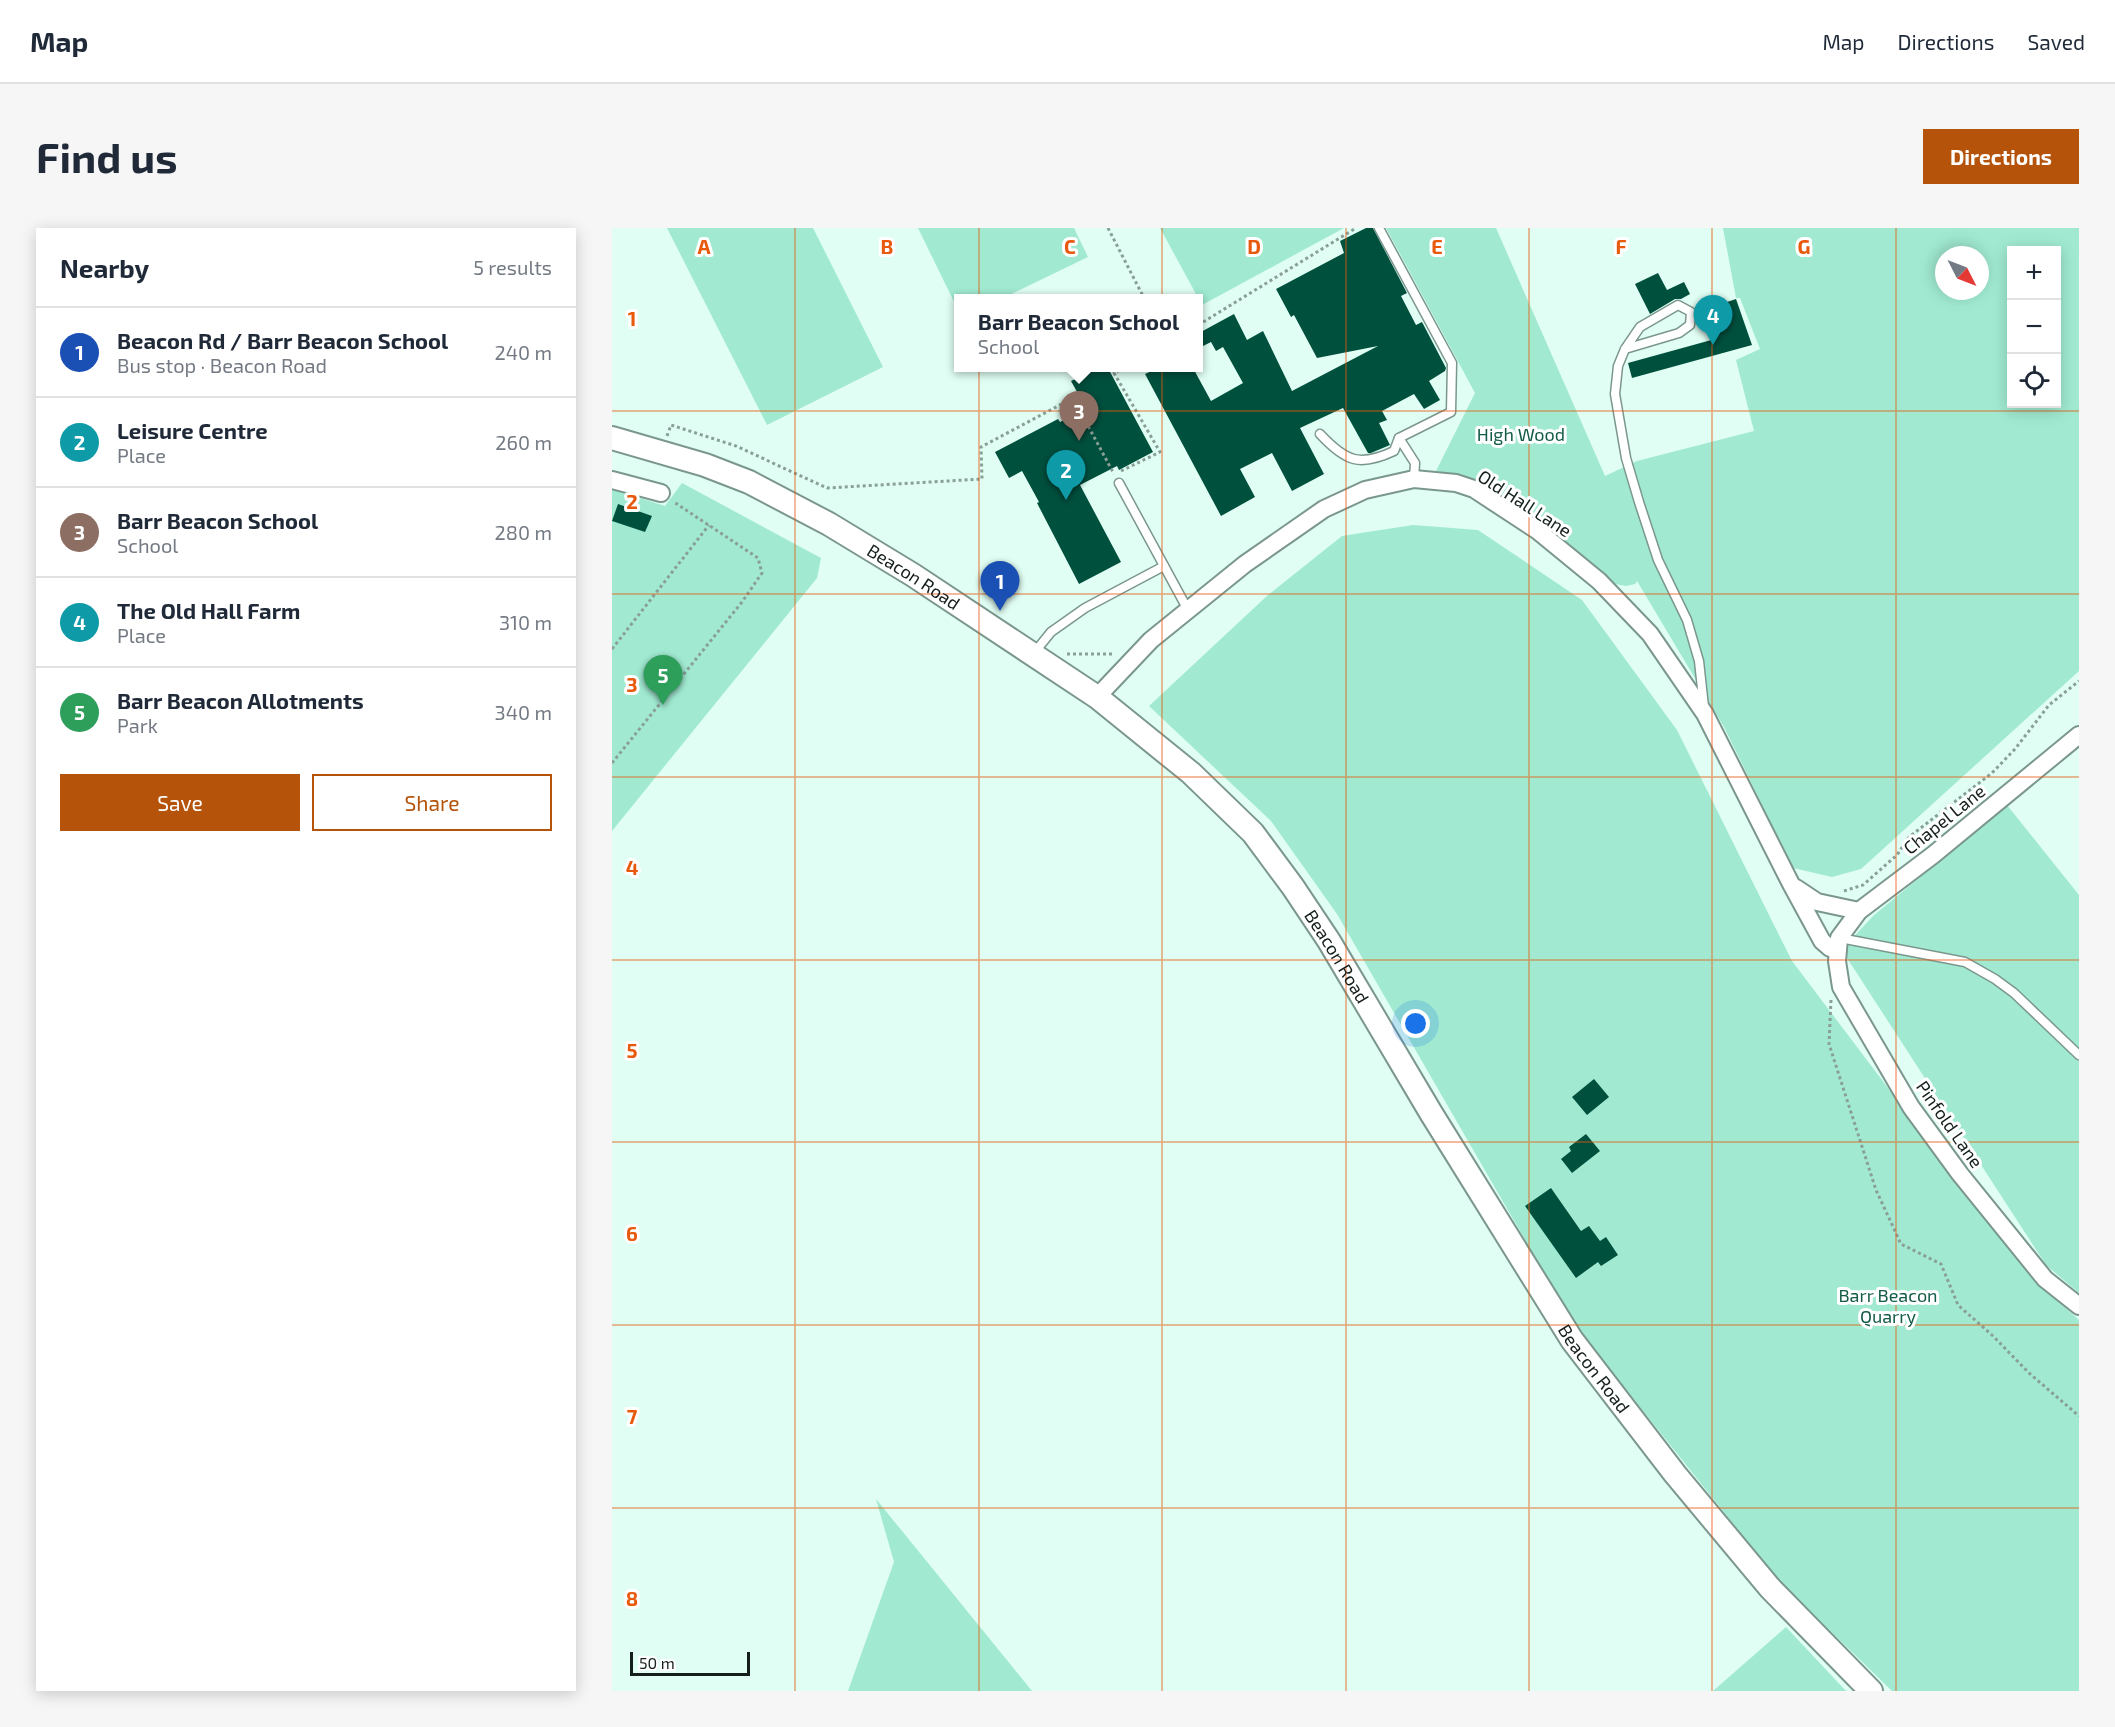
<!DOCTYPE html>
<meta charset="utf-8">
<style>
body{margin:0;font-family:"Exo 2",sans-serif;background:#f6f6f7;color:#1f2937}
.controls{position:absolute;right:18px;top:18px;display:grid;overflow:hidden;border-radius:0px;box-shadow:0 3px 15px #0003}
.controls button{width:54px;height:54px;display:grid;place-items:center;padding:0;border:0;border-bottom:2px solid #e0e1e3;background:#fff;color:#1f2937;font:30px sans-serif}
.compass{position:absolute;left:1323px;top:18px;width:54px;height:54px;border-radius:50%;background:#fff;box-shadow:0 3px 15px #0003;rotate:132deg}
.scale{position:absolute;left:18px;bottom:15px;width:120px;box-sizing:border-box;padding-left:6px;border:3px solid #141f1b;border-top:0;font-size:16px;line-height:21px;white-space:nowrap;color:#141f1b;-webkit-text-stroke:4px #fff;paint-order:stroke}
.you{position:absolute;left:804px;top:796px;width:21px;height:21px;margin:-15px;border:4px solid #fff;border-radius:50%;background:#1a73e8;box-shadow:0 0 0 9px #1a73e833}
.badge{display:grid;place-items:center;width:39px;height:39px;border-radius:50%;background:#b45309;color:#fff;font-size:20px;font-weight:700}
.pin{position:absolute;translate:-50% -50px;filter:drop-shadow(0 2px 3px #0008)}
.pin::after{content:'';position:absolute;top:32px;width:21px;height:18px;background:inherit;clip-path:polygon(0 0,100% 0,50% 100%)}
.popup{position:absolute;left:342px;top:66px;width:249px;height:78px;box-sizing:border-box;display:grid;place-content:center;border-radius:0px;background:#fff;filter:drop-shadow(0 2px 4px #0005);font-size:20px;white-space:nowrap;color:#747a83}
.popup b{font-size:22px;color:#1f2937}
.popup::after{content:'';position:absolute;left:50%;top:100%;margin-left:-12px;border:12px solid transparent;border-top-color:#fff}
.list{margin:0;padding:0;list-style:none}
h2{display:flex;justify-content:space-between;align-items:center;height:78px;margin:0;padding:0 24px;font-size:26px}
h2 small{font-size:20px;font-weight:400;color:#747a83}
.list li{display:grid;grid-template-columns:39px 1fr auto;gap:18px;align-items:center;box-sizing:border-box;height:90px;padding:0 24px;border-top:2px solid #e0e1e3}
.list b{display:block;font-size:22px;white-space:nowrap}
.list p{margin:0;font-size:20px;white-space:nowrap;color:#747a83}
.list em{font-size:20px;font-style:normal;color:#747a83}
.actions{display:flex;gap:12px;padding:18px 24px}
.actions a{flex:1;padding:14px 0;border:2px solid #b45309;border-radius:0px;text-align:center;font-size:21px;color:#b45309}
.actions .main{background:#b45309;color:#fff}
.icon{flex:none;width:33px;height:33px;fill:none;stroke:currentColor;stroke-width:2;stroke-linecap:round;stroke-linejoin:round}
.map{position:relative;flex:none;width:1467px;height:1463px;overflow:hidden;border-radius:0px}
header{display:flex;align-items:center;gap:36px;box-sizing:border-box;height:84px;padding:0 30px;background:#fff;border-bottom:2px solid #e0e1e3}
header strong{font-size:28px}
nav{display:flex;gap:33px;margin-inline-start:auto;font-size:21px}
.intro{display:flex;align-items:center;justify-content:space-between;box-sizing:border-box;height:144px;padding:0 36px}
h1{margin:0;font-size:42px}
.button{padding:15px 27px;border-radius:0px;background:#b45309;color:#fff;font-size:21px;font-weight:700}
main{display:flex;gap:36px;padding:0 36px}
aside{flex:1;background:#fff;border-radius:0px;box-shadow:0 3px 15px #0003}
.map>svg:first-child{display:block}
</style>
<header>
<strong>Map</strong>
<nav><a>Map</a><a>Directions</a><a>Saved</a></nav>
</header>
<div class="intro"><h1>Find us</h1><a class="button">Directions</a></div>
<main>
<aside>
<h2>Nearby<small>5 results</small></h2>
<ul class="list">
<li><span class="badge" style="background:#1a4fb4">1</span><div><b>Beacon Rd / Barr Beacon School</b><p>Bus stop · Beacon Road</p></div><em>240 m</em></li>
<li><span class="badge" style="background:#0f9aa8">2</span><div><b>Leisure Centre</b><p>Place</p></div><em>260 m</em></li>
<li><span class="badge" style="background:#8d6e63">3</span><div><b>Barr Beacon School</b><p>School</p></div><em>280 m</em></li>
<li><span class="badge" style="background:#0f9aa8">4</span><div><b>The Old Hall Farm</b><p>Place</p></div><em>310 m</em></li>
<li><span class="badge" style="background:#2e9e5b">5</span><div><b>Barr Beacon Allotments</b><p>Park</p></div><em>340 m</em></li>
</ul>
<div class="actions"><a class="main">Save</a><a>Share</a></div>
</aside>
<div class="map">
<svg width="1467" height="1463" viewBox="0 0 1467 1463">
<rect width="100%" height="100%" fill="#e0fef3"/>
<g fill="#a1ead1" fill-rule="evenodd">
<polygon points="55,0 201,0 271,139 155,197"/>
<polygon points="306,0 462,0 476,29 391,70 347,70 347,84"/>
<polygon points="548,0 732,0 590,77"/>
<path d="M 774,0 L 884,0 L 993,248 L 1025,233 L 1142,203 L 1124,132 L 1148,121 L 1128,70 L 1124,70 L 1111,0 L 1467,0 L 1467,443 L 1249,641 L 1220,649 L 1181,640 L 1112,499 L 1025,353 L 1023,356 L 1014,358 L 998,355 L 944,306 L 879,259 L 824,243 L 863,165 ZM 1400,22 L 1444,22 L 1444,176 L 1400,176 ZM 1332,27 L 1368,27 L 1368,63 L 1332,63 Z"/>
<polygon points="70,255 209,330 205,350 0,603 0,261 53,278"/>
<polygon points="801,297 866,302 970,372 1065,502 1180,733 1419,1049 1467,1092 1467,1463 1280,1463 1167,1353 971,1108 946,1069 725,686 659,593 537,478 656,367 730,308"/>
<polygon points="1395,577 1467,667 1467,1065 1434,1037 1235,730 1235,716 1261,688"/>
<polygon points="264,1271 420,1463 236,1463 282,1334"/>
<polygon points="1174,1399 1234,1463 1101,1463"/>
</g>
<g fill="#00503e">
<polygon points="754,0 761,0 795,65 789,68 804,97 810,94 834,140 833,143 817,153 828,172 812,181 802,166 770,183 775,192 767,195 778,217 759,225 756,225 731,180 688,200 712,246 680,263 660,225 628,241 643,269 609,288 533,146 546,140 581,140 599,173 631,155 611,119 604,123 599,114 587,120 587,105 622,86 635,112 651,103 680,163 766,118 705,130 682,87 679,89 664,61 732,25 728,13"/>
<polygon points="1046,45 1055,62 1072,54 1078,66 1069,71 1063,71 1038,86 1023,56"/>
<polygon points="1124,71 1140,117 1020,150 1016,135 1103,111 1095,82 1110,78 1109,76"/>
<polygon points="486,140 496,140 541,224 507,242 505,238 468,257 509,334 467,356 425,275 427,274 410,243 397,250 383,224 446,191 448,194 474,180 459,153"/>
<polygon points="6,276 40,288 33,304 0,293"/>
<polygon points="982,851 997,869 975,887 960,869"/>
<polygon points="974,906 988,923 960,945 949,931 959,923 957,919"/>
<polygon points="939,960 969,1003 977,998 988,1013 994,1009 1006,1027 989,1038 986,1034 964,1050 913,978"/>
</g>
<g fill="none" stroke-linecap="round" stroke-linejoin="round">
<g stroke="#7b978d" stroke-width="11">
<g id="service">
<polyline points="767,0 840,135 839,184 787,210 803,235 802,251"/>
<polyline points="1013,121 1067,105 1078,97 1079,84 1066,77 1028,99 1013,121 1006,138 1003,166 1014,230 1027,274 1046,332 1075,392 1087,433 1092,479"/>
<path d="M 708,206 C 734,234 748,239 782,223 L 787,210"/>
<polyline points="507,255 576,382"/>
<polyline points="422,425 439,404 473,380 552,338"/>
<polyline points="1228,710 1353,734 1383,751 1402,765 1467,827"/>
</g>
</g>
<g stroke="#7b978d" stroke-width="20">
<g id="minor">
<polyline points="0,252 49,265"/>
<polyline points="485,469 539,412 633,336 712,281 753,262 802,251 844,255 862,261 926,303 987,353 1038,406 1093,486 1179,656 1210,713 1218,720 1226,721"/>
<polyline points="1467,507 1321,627 1247,683 1227,710 1225,733 1229,759 1299,879 1348,946 1433,1051 1467,1078"/>
<polyline points="1184,660 1205,674 1247,683"/>
</g>
</g>
<g stroke="#7b978d" stroke-width="26">
<g id="secondary">
<path id="s1" d="M 0,210 L 93,237 L 137,254 L 217,296 L 301,347 L 485,469 L 579,545 L 641,605 L 681,659 L 717,713 L 819,885 L 960,1112 L 1063,1246 L 1158,1360 L 1259,1463"/>
</g>
</g>
<g stroke="#899f97" stroke-width="3" stroke-dasharray="3 3" stroke-linecap="butt">
<polyline points="496,0 532,70"/>
<polyline points="587,94 588,96 744,0"/>
<polyline points="55,208 59,197 124,218 215,260 370,251 369,219 461,170 502,246"/>
<polyline points="509,243 548,224 502,145 512,140"/>
<polyline points="0,421 97,297"/>
<polyline points="455,426 503,426"/>
<polyline points="0,535 130,374 150,345 146,330 62,274"/>
<polyline points="1232,663 1251,657 1285,627 1297,609 1380,545 1403,521 1437,477 1467,453"/>
<polyline points="1219,772 1217,816 1264,962 1289,1016 1329,1036 1346,1077 1381,1108 1417,1145 1467,1188"/>
</g>
<use href="#service" stroke="#fff" stroke-width="8"/>
<use href="#minor" stroke="#fff" stroke-width="16"/>
<use href="#secondary" stroke="#fff" stroke-width="22"/>
</g>
<path fill="none" stroke="#e8590c" stroke-width="1.5" stroke-opacity="0.55" d="M 183,0 L 183,1463M 367,0 L 367,1463M 550,0 L 550,1463M 734,0 L 734,1463M 917,0 L 917,1463M 1100,0 L 1100,1463M 1284,0 L 1284,1463M 0,183 L 1467,183M 0,366 L 1467,366M 0,549 L 1467,549M 0,732 L 1467,732M 0,914 L 1467,914M 0,1097 L 1467,1097M 0,1280 L 1467,1280"/>
<g text-anchor="middle" dominant-baseline="central" stroke-width="6" stroke-linejoin="round" paint-order="stroke">
<g font-size="18" fill="#135b48" stroke="#fff">
<text x="909" y="206">High Wood</text>
<text x="1276" y="1067">Barr Beacon<tspan x="1276" dy="21">Quarry</tspan></text>
</g>
<g font-size="18" fill="#141f1b" stroke="#fff">
<text transform="translate(913 275) rotate(33)">Old Hall Lane</text>
<text stroke="none"><textPath href="#s1" startOffset="334">Beacon Road</textPath></text>
<text transform="translate(1332 591) rotate(-39)">Chapel Lane</text>
<text stroke="none"><textPath href="#s1" startOffset="910">Beacon Road</textPath></text>
<text transform="translate(1338 896) rotate(55)">Pinfold Lane</text>
<text stroke="none"><textPath href="#s1" startOffset="1396">Beacon Road</textPath></text>
</g>
</g>
<g font-size="20" text-anchor="middle" font-weight="bold" fill="#e8590c" stroke="#fff" stroke-width="6" stroke-linejoin="round" paint-order="stroke">
<text x="92" y="26">A</text>
<text x="275" y="26">B</text>
<text x="458" y="26">C</text>
<text x="642" y="26">D</text>
<text x="825" y="26">E</text>
<text x="1009" y="26">F</text>
<text x="1192" y="26">G</text>
<text x="20" y="98">1</text>
<text x="20" y="281">2</text>
<text x="20" y="464">3</text>
<text x="20" y="647">4</text>
<text x="20" y="830">5</text>
<text x="20" y="1013">6</text>
<text x="20" y="1196">7</text>
<text x="20" y="1378">8</text>
</g>
</svg>
<div class="controls">
<button>+</button>
<button>−</button>
<button><svg class="icon" aria-label="locate" viewBox="0 0 24 24"><circle cx="12" cy="12" r="6"/><path d="M12 2v4M12 18v4M2 12h4M18 12h4"/></svg></button>
</div>
<svg class="compass" viewBox="-18 -18 36 36"><path d="M0-13l5 13h-10z" fill="#e53935"/><path d="M0 13l5-13h-10z" fill="#747a83"/></svg>
<div class="scale">50 m</div>
<div class="you"></div>
<div class="pin badge" style="left:388px;top:383px;background:#1a4fb4">1</div>
<div class="pin badge" style="left:454px;top:272px;background:#0f9aa8">2</div>
<div class="pin badge" style="left:467px;top:213px;background:#8d6e63">3</div>
<div class="popup"><b>Barr Beacon School</b>School</div>
<div class="pin badge" style="left:1101px;top:117px;background:#0f9aa8">4</div>
<div class="pin badge" style="left:51px;top:477px;background:#2e9e5b">5</div>
</div>
</main>
